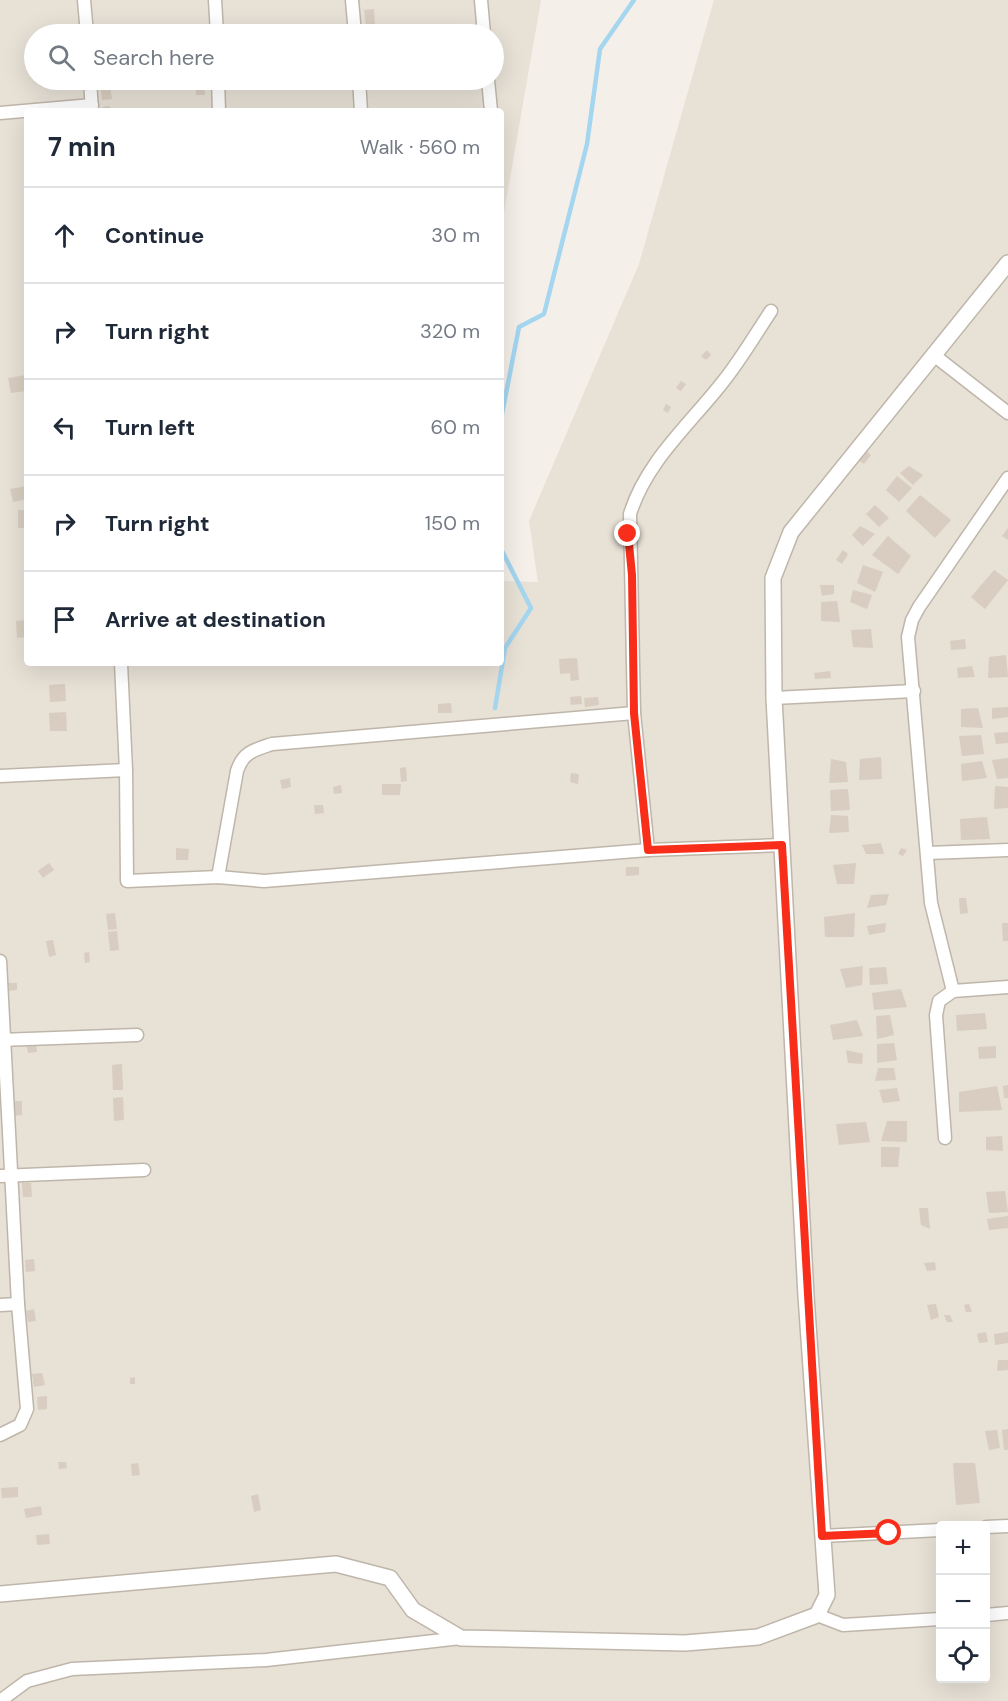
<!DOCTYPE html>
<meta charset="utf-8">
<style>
body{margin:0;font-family:"DM Sans",sans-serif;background:#f6f6f7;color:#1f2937}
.controls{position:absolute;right:18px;bottom:18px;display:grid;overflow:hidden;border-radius:6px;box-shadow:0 6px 24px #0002}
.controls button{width:54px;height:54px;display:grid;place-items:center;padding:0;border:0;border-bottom:2px solid #e0e1e3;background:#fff;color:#1f2937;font:30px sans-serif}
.stop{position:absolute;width:18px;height:18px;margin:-14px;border:4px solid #f82e1a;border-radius:50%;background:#fff}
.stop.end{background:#f82e1a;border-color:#fff;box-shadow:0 2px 6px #0008}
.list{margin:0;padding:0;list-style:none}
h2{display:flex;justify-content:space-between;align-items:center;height:78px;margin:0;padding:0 24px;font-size:26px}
h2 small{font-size:20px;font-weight:400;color:#747a83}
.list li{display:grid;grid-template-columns:39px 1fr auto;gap:18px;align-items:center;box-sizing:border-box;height:96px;padding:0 24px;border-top:2px solid #e0e1e3}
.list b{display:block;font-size:22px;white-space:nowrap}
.list em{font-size:20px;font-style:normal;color:#747a83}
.icon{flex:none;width:33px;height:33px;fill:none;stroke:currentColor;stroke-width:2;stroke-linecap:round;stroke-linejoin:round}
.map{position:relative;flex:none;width:1008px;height:1701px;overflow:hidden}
.search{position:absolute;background:#fff;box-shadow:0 6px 24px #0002;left:24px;top:24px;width:480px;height:66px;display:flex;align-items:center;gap:15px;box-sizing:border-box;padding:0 21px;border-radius:33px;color:#747a83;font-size:22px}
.panel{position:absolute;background:#fff;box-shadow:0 6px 24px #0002;left:24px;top:108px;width:480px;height:558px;border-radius:6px}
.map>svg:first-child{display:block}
</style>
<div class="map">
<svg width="1008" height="1701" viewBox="0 0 1008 1701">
<rect width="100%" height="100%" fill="#f4efe8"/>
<path fill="#e7e1d6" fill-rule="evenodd" d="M 0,0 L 541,0 L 501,230 L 501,111 L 27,111 L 27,663 L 501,663 L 501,581 L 538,582 L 529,521 L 639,264 L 714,0 L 1008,0 L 1008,1701 L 0,1701 ZM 34,34 L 494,34 L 494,80 L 34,80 ZM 940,1526 L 986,1526 L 986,1678 L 940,1678 Z"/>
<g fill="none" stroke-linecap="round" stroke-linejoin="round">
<g stroke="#a4d6f0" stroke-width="4.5">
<polyline points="501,419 519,327 544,314 587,144 600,49 634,0"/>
<polyline points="495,708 505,648 531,608 501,549"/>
</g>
</g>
<g fill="#d8cdc0">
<polygon points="374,9 375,25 366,26 364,10"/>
<polygon points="109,80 112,99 102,100 100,81"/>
<polygon points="195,84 205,84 205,95 196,95"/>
<polygon points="110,106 110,111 102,111 102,107"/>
<polygon points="707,350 711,355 706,360 701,356"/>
<polygon points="26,375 27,391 11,393 8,378"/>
<polygon points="681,381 686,384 681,391 676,388"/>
<polygon points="666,404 671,407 668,413 663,410"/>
<polygon points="865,450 871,455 864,464 857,459"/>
<polygon points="909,466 923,475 913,485 900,473"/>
<polygon points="897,476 912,488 899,502 886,490"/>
<polygon points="27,486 27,499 13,502 10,489"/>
<polygon points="920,495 951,520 935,538 906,511"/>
<polygon points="875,505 889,518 879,527 866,514"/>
<rect x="18" y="510" width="9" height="18"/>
<polygon points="860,526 875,534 863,546 852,535"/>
<polygon points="1008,528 1008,540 1002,536"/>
<polygon points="888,536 911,556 898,574 872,555"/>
<polygon points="843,550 848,554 842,564 836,560"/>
<polygon points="863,565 883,572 875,592 857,583"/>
<polygon points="994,570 1008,580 985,609 971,597"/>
<polygon points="820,585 834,585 834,594 822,596"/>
<polygon points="853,590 872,595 867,609 850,602"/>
<polygon points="837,601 840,622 821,621 821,602"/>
<polygon points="27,620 27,637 17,638 16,621"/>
<polygon points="871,629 873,648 853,647 851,630"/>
<polygon points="965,639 966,649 951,650 950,641"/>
<polygon points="1006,655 1008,677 988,678 989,657"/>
<polygon points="577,658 579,680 571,681 570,673 560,674 559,659"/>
<polygon points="972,666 975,677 958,678 957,668"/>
<polygon points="830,671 831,678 815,679 814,673"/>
<polygon points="65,684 66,701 50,702 49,685"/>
<polygon points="581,696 582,704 571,705 570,697"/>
<polygon points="598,697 599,705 585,707 584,698"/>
<polygon points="451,703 452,713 438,713 438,704"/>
<polygon points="1008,707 1008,717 992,719 992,708"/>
<polygon points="978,708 983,728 961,727 961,709"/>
<polygon points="66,712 67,731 50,731 49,713"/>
<polygon points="1008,732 1008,743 996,744 994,733"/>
<polygon points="981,735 984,754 962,756 959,736"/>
<polygon points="881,757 882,779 859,780 860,759"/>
<polygon points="1008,758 1008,778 997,779 992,760"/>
<polygon points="831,759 846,762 848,782 829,783"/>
<polygon points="982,761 987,778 962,781 961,764"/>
<polygon points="406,767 407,781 401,782 400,768"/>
<polygon points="571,773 579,774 578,784 570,782"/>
<polygon points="290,778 291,787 282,789 280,780"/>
<polygon points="382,784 401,784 400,795 382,795"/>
<polygon points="341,785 342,793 334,794 333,787"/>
<polygon points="995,786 1008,787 1008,808 994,809"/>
<polygon points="848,789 850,810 831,811 830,790"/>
<polygon points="314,805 323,805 324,813 315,814"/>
<polygon points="831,815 848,816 849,832 829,833"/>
<polygon points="987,817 990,839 961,840 960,819"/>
<polygon points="881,843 884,854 866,854 862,845"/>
<polygon points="176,848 189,849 188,860 176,860"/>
<polygon points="901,848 907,850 903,856 898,854"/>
<polygon points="49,863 54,870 43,878 38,871"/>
<polygon points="856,863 854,884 837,884 833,865"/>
<polygon points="626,867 639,867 639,875 626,876"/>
<polygon points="889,894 886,905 867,908 871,895"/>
<polygon points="959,898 966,898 968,913 960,914"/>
<polygon points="115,913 117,929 108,930 106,914"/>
<polygon points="855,913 854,937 825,937 824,917"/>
<polygon points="886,923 885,932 869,935 867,926"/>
<polygon points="1002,923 1008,923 1008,941 1003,941"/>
<polygon points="117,931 119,950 110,951 108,932"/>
<polygon points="53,940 56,955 49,957 46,941"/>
<polygon points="89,952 90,962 85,963 84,953"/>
<polygon points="863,966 862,985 846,988 840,969"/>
<polygon points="886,967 888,984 870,985 869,968"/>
<polygon points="8,983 17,983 17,990 9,991"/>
<polygon points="901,989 907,1007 874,1010 872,993"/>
<polygon points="985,1013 987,1029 957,1031 956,1015"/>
<polygon points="890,1015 894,1035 877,1039 876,1016"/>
<polygon points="857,1020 863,1036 833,1040 830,1025"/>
<polygon points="36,1042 37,1052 28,1053 26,1043"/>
<polygon points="894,1043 897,1060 877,1063 877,1044"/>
<polygon points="996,1046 996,1058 979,1059 978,1047"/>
<polygon points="846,1050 863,1054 862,1064 848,1063"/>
<polygon points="122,1064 123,1090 113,1090 112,1065"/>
<polygon points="878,1068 894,1068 896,1080 875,1081"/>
<polygon points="1008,1085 1008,1098 1004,1098 1003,1086"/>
<polygon points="997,1086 1002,1110 959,1112 959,1092"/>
<polygon points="897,1088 900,1101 883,1103 879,1090"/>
<polygon points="123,1097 124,1120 114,1121 113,1098"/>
<polygon points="8,1101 22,1101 22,1115 9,1116"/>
<polygon points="887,1121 907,1121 907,1142 881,1141"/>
<polygon points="866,1122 870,1142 839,1145 836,1124"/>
<polygon points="1002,1136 1003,1151 986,1150 986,1137"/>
<polygon points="881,1147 900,1147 898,1167 881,1167"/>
<polygon points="22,1183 31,1183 32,1197 23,1197"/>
<polygon points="1005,1191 1008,1212 989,1213 986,1192"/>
<polygon points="919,1208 928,1208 930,1229 921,1225"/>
<polygon points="1008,1216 1008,1228 989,1230 987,1219"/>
<polygon points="34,1259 35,1271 26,1272 25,1260"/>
<polygon points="935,1262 936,1270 927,1271 924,1263"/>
<polygon points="936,1304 939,1317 931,1320 927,1305"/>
<polygon points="969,1304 972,1312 966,1312 964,1305"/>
<polygon points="34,1309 36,1321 28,1322 26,1311"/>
<polygon points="944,1315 950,1315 953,1322 947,1322"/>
<polygon points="986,1332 988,1342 979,1343 977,1334"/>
<polygon points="1008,1332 1008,1343 995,1345 994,1334"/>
<polygon points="998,1360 1008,1360 1008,1370 997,1371"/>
<polygon points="42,1373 45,1385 34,1387 32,1374"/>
<polygon points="135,1377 135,1384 130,1384 130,1378"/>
<polygon points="47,1396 47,1409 38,1410 37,1397"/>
<polygon points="1008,1429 1008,1450 1004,1450 1002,1430"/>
<polygon points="997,1430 1000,1448 989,1450 985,1431"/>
<polygon points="58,1462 66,1462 67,1468 59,1469"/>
<polygon points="138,1463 140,1475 132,1476 131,1464"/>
<polygon points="953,1463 975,1463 980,1503 956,1505"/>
<polygon points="18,1487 18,1497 2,1498 1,1488"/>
<polygon points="258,1494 261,1510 254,1512 251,1496"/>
<polygon points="41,1506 42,1515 26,1518 24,1509"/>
<polygon points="49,1534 50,1544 37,1545 36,1535"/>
</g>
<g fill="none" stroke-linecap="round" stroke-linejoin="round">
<g stroke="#bfb6aa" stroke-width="15">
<g id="minor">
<polyline points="84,0 87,34"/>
<polyline points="215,0 217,34"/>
<polyline points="352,0 355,34"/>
<polyline points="481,0 484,34"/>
<polyline points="90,80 92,111"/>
<polyline points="218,80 219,111"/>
<polyline points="359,80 361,111"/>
<polyline points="488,80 491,111"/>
<polyline points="0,113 92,105"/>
<polyline points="935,356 1008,413"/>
<polyline points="121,663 126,770 127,881 218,877 264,881 648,850 782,845"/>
<polyline points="774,698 914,691"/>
<polyline points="0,776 126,770"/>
<path d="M 648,850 L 634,713 L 630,514 C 646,462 689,425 722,383 C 740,361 755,335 771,311"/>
<polyline points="928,853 1008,850"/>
<path d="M 218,877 L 237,771 C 243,752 254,750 272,744 L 634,713"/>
<polyline points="0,961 18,1304 27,1409 20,1425 0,1435"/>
<polyline points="953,991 1008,987"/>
<polyline points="0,1040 137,1035"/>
<polyline points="945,1138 936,1015 939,1001 953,991 931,903 908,637 912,620 919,607 1008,478"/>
<polyline points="0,1176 144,1170"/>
<polyline points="0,1305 18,1304"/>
<polyline points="986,1527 1008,1526"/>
<polyline points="822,1536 940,1530"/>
<polyline points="817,1615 843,1625 940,1619"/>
<polyline points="986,1615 1008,1613"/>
<polyline points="0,1701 27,1681 72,1669 266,1660 461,1638"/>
</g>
</g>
<g stroke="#bfb6aa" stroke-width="18">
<polyline id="tertiary" points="0,1594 336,1564 390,1578 413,1610 461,1638 685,1643 758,1637 817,1615 827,1595 806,1296 774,698 773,578 791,532 1008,263"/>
</g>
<use href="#minor" stroke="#fff" stroke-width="12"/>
<use href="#tertiary" stroke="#fff" stroke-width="15"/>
</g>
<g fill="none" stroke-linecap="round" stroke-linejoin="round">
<polyline stroke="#f82e1a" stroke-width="8" points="628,534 632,575 634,713 648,850 782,845 822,1536 889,1533"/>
</g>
</svg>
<div class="controls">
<button>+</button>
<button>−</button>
<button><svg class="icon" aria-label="locate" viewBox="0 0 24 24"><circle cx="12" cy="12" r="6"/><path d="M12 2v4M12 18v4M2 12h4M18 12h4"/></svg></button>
</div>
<div class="stop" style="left:889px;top:1533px"></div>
<div class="stop end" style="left:628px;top:534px"></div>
<div class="search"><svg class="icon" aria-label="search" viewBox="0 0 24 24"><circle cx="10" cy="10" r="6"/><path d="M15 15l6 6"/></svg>Search here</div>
<section class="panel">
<h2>7 min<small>Walk · 560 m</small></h2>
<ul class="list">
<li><svg class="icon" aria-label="ahead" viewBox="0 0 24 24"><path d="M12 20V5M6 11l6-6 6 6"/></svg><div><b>Continue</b></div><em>30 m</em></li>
<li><svg class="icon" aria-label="right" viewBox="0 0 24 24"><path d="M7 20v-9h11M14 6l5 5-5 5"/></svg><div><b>Turn right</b></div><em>320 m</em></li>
<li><svg class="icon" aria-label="left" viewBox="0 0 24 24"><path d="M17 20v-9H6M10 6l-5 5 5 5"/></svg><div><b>Turn left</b></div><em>60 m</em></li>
<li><svg class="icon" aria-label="right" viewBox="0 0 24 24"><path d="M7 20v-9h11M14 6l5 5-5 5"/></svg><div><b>Turn right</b></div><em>150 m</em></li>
<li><svg class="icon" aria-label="arrive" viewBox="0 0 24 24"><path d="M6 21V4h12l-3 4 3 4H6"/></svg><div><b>Arrive at destination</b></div></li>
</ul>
</section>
</div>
